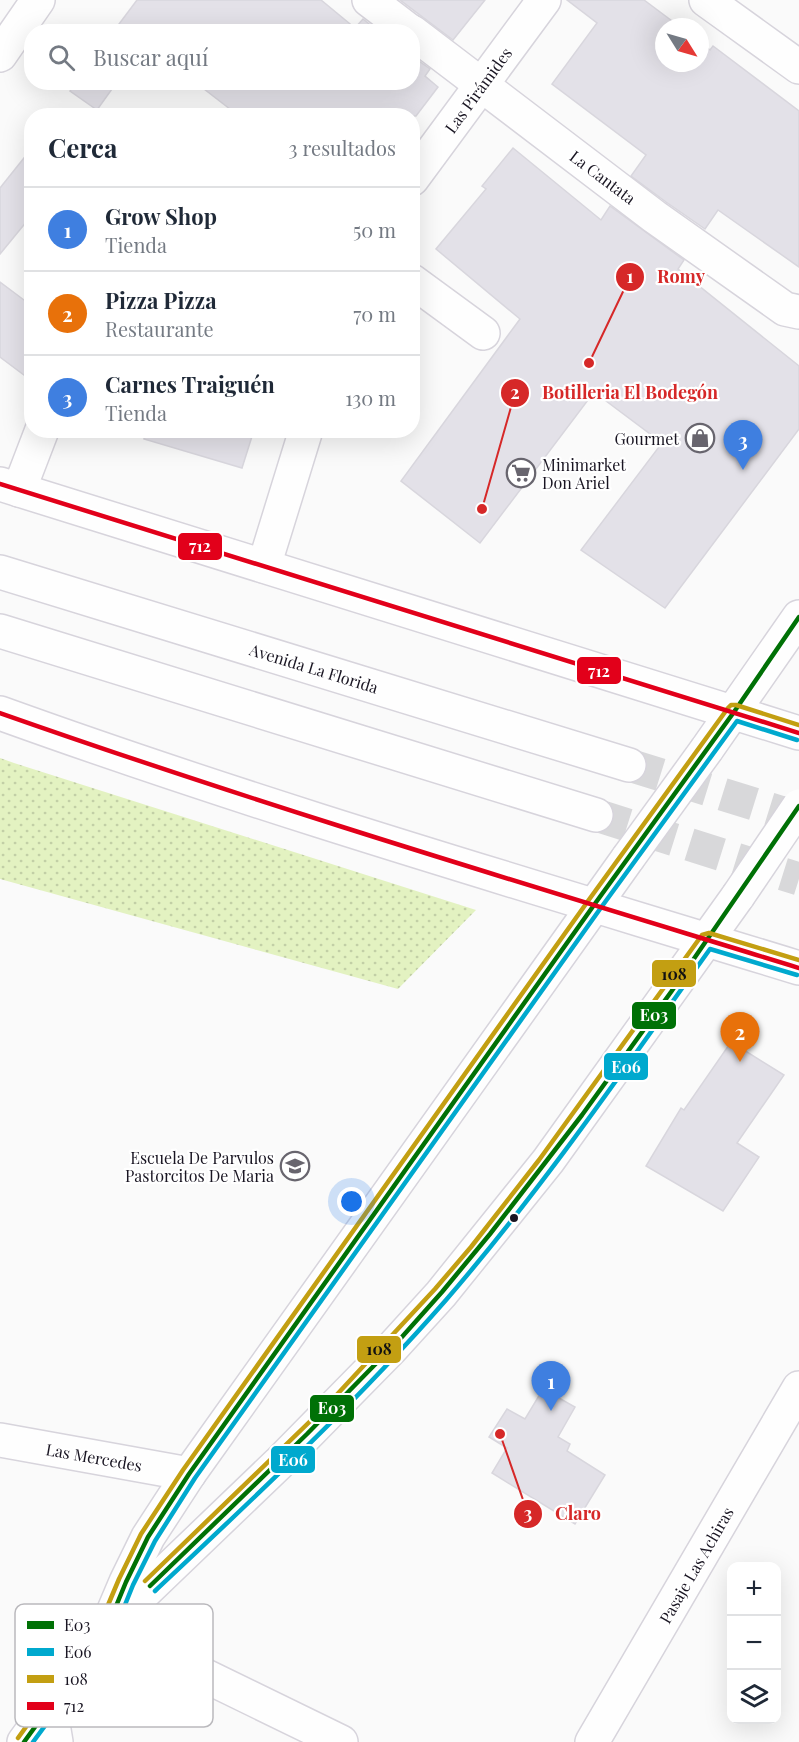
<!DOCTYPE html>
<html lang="es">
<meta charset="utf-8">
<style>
body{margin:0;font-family:"Playfair Display",serif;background:#f6f6f7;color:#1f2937}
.controls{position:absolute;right:18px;bottom:18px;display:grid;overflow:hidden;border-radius:12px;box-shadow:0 6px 24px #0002}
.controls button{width:54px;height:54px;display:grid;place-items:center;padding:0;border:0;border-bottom:2px solid #e0e1e3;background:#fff;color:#1f2937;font:30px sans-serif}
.compass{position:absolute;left:655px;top:18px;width:54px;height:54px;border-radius:50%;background:#fff;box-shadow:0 6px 24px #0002;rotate:127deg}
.you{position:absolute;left:352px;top:1202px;width:21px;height:21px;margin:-15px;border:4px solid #fff;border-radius:50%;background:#1a73e8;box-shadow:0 0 0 9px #1a73e833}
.badge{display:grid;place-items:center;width:39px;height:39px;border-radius:50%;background:#ea580c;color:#fff;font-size:20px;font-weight:700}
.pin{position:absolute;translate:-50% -50px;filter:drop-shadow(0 2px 3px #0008)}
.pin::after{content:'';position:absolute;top:32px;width:21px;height:18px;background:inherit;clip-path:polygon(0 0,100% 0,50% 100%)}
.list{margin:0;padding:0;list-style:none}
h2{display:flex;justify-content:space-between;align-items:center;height:78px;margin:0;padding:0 24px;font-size:26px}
h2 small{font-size:20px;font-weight:400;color:#747a83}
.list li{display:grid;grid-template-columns:39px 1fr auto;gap:18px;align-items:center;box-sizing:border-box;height:84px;padding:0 24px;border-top:2px solid #e0e1e3}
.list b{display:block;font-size:22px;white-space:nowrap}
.list p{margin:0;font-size:20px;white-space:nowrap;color:#747a83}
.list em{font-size:20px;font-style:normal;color:#747a83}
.icon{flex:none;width:33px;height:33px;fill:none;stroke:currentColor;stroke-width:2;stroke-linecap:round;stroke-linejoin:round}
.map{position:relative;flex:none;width:799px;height:1742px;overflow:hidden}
.search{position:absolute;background:#fff;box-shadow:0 6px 24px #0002;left:24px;top:24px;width:396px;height:66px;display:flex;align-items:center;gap:15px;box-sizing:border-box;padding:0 21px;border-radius:24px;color:#747a83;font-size:22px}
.panel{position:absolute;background:#fff;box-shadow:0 6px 24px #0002;left:24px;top:108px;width:396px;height:330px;border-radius:24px}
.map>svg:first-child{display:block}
</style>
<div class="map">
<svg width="799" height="1742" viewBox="0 0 799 1742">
<defs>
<pattern id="park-dots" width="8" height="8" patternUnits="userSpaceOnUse" patternTransform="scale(1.5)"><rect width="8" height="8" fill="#e3f2c1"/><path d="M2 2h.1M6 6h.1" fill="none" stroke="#c2cfa6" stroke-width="1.8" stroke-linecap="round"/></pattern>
</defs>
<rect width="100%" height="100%" fill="#fafafa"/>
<polygon fill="url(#park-dots)" points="0,758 14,763 476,910 398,989 0,879"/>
<g fill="#e3e1e8" stroke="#d8d6dd" stroke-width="1.5">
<polygon points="137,0 321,0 355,28 363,19 379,32 113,32"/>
<polygon points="400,0 485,0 453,40"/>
<polygon points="567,0 644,0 680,27 664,27 664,63 700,63 700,42 710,50 713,46 799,111 799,267 718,210 705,229 666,202 631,176 646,155 552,84 597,23"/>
<polygon points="412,56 430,69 425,76 438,87 416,116 239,116 195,82 412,82"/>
<polygon points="76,82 117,82 97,110 70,91"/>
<polygon points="32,148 32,215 0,254 0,188"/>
<polygon points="513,148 601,220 610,206 684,260 678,269 799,366 799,429 665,608 581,550 662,443 594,392 480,543 401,481 520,319 436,249 486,189 482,186"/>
<polygon points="0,282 32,306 32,381 0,357"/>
<polygon points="145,430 254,430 242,468 144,439"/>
<polygon points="731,1042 784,1075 737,1143 759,1157 723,1211 646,1166 681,1108 684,1110"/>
<polygon points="543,1389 575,1407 558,1437 570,1444 567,1451 605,1475 575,1524 492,1473 507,1448 489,1437 507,1409 525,1419"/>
</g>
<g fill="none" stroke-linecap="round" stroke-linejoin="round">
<g stroke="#d8d8da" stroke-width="33" stroke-dasharray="33 16" stroke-linecap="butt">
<polyline points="629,765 799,818"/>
<polyline points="596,815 799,879"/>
</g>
<g stroke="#d7d4dc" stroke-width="36">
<g id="minor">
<polyline points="369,0 411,32"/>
<polyline points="706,0 799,67"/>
<polyline points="412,32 655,217 785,309 799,312"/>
<polyline points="0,55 38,0"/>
<polyline points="412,179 544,0"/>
<polyline points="412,281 483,333"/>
<polyline points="19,490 42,430"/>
<polyline points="264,566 306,430"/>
<polyline points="0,1440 189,1474"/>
<polyline points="107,1628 341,1742"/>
<polyline points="50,1706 56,1742"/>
<polyline points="592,1742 799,1388"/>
</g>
</g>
<g stroke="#d7d4dc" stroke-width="36">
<g id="major">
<polyline points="0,484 799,733"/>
<polyline points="0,572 629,765"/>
<polyline points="0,631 596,815"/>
<path d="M 0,713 C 263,808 532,886 799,968"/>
<polyline points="707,749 799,617"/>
<polyline points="112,1615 126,1582 148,1537 189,1474 628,858"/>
<polyline points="24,1742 107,1628 279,1463 391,1349 441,1294 548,1161 738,896"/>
</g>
</g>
<use href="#minor" stroke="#fefefe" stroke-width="33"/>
<use href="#major" stroke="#fefefe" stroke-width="33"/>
<g stroke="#d7d4dc" stroke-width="36" stroke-linecap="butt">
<g id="major-bridge">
<polyline points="628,858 707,749"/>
<polyline points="738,896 799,806"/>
</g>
</g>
<use href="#major-bridge" stroke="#fefefe" stroke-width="33"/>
<g stroke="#fff" stroke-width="9">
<g id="bus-1">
<polyline points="150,1586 307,1434 401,1338 442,1292 490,1234 582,1115 671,992 799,806"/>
<polyline points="24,1742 107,1628 126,1582 148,1537 189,1474 594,905 734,712 799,617"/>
</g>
</g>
<g stroke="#fff" stroke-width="9">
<g id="bus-2">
<path d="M 155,1591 C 255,1497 356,1403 446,1300 C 542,1189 625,1068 710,949 L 797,975"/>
<polyline points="33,1742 114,1632 133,1585 155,1541 195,1478 600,909 737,721 797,740"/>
</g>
</g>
<g stroke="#fff" stroke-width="9">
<g id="bus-3">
<polyline points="145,1581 330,1402 435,1289 471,1247 539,1160 702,935 709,933 799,960"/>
<polyline points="18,1738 100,1624 119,1579 141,1534 183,1470 588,901 728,708 731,705 736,705 799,725"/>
</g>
</g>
<g stroke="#fff" stroke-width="9">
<g id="bus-4">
<polyline points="0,484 799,733"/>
<path d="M 0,713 C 264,806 532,886 799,968"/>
</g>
</g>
<use href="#bus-1" stroke="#007106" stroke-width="4.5"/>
<use href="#bus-2" stroke="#00a9ce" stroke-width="4.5"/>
<use href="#bus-3" stroke="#c39f12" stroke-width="4.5"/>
<use href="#bus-4" stroke="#e2001a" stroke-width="4.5"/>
</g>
<defs>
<g id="shop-ring" transform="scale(1.5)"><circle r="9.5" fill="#fff" stroke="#68656e" stroke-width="1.5"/><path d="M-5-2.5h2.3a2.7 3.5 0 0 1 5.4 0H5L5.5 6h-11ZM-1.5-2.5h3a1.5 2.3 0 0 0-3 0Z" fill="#68656e"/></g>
<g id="supermarket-ring" transform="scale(1.5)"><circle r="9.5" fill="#fff" stroke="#68656e" stroke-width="1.5"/><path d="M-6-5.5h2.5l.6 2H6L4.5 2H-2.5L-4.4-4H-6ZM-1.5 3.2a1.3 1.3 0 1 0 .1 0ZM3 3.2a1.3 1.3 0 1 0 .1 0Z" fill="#68656e"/></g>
<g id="school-ring" transform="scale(1.5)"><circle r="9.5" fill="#fff" stroke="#68656e" stroke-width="1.5"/><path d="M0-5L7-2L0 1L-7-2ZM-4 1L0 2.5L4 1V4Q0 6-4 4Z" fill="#68656e"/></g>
</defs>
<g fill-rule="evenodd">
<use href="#shop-ring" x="700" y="438"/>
<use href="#supermarket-ring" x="521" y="473"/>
<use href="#school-ring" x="295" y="1166"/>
</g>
<circle fill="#191522" stroke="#fff" stroke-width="2" cx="514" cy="1218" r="5"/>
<g text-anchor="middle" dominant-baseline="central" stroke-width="4.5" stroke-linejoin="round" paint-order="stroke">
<g font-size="16" fill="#191522" stroke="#fff">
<text transform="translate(478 90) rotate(-54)">Las Pirámides</text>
<text transform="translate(603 177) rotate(37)">La Cantata</text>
<text transform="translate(314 668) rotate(17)">Avenida La Florida</text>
<text transform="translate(94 1457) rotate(10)">Las Mercedes</text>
<text transform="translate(696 1565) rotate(-60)">Pasaje Las Achiras</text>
</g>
<g font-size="16" fill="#191522" stroke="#fff" text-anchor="end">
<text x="679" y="438">Gourmet</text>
<text x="542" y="464" text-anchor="start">Minimarket<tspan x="542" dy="18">Don Ariel</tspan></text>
<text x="274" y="1157">Escuela De Parvulos<tspan x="274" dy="18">Pastorcitos De Maria</tspan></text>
</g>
</g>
<rect x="15" y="1604" width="198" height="123" rx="9" fill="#fff" stroke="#bab9bd" stroke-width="1.5"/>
<rect x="27" y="1621" width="27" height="8" fill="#007106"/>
<rect x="27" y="1648" width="27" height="8" fill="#00a9ce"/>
<rect x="27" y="1675" width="27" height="8" fill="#c39f12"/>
<rect x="27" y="1702" width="27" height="8" fill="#e2001a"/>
<g font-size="16" fill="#191522">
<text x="64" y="1631">E03</text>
<text x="64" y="1658">E06</text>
<text x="64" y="1685">108</text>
<text x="64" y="1712">712</text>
</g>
<path fill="none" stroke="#d62828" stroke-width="2" d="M589 363L630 277M482 509L515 393M500 1434L528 1514"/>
<g fill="#d62828" stroke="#fff" stroke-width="2">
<circle cx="589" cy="363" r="6"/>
<circle cx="482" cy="509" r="6"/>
<circle cx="500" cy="1434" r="6"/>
<circle cx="630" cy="277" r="15"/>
<circle cx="515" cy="393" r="15"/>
<circle cx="528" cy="1514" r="15"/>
</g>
<g font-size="18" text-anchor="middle" font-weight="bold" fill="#fff">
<text x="630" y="283">1</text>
<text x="515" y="399">2</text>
<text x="528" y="1520">3</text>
</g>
<g font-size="18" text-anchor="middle" font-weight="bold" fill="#d62828" stroke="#fff" stroke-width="4.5" stroke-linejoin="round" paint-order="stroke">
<text x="681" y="283">Romy</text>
<text x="630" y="399">Botilleria El Bodegón</text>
<text x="578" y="1520">Claro</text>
</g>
<g stroke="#fff" stroke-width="2">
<rect x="177" y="532" width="46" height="29" rx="6" fill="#e2001a"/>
<rect x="576" y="656" width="46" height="29" rx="6" fill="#e2001a"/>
<rect x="651" y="959" width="46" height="29" rx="6" fill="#c39f12"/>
<rect x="631" y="1001" width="46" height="29" rx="6" fill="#007106"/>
<rect x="603" y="1052" width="46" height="29" rx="6" fill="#00a9ce"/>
<rect x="356" y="1335" width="46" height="29" rx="6" fill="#c39f12"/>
<rect x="309" y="1394" width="46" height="29" rx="6" fill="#007106"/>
<rect x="270" y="1445" width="46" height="29" rx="6" fill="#00a9ce"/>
</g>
<g font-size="16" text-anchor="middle" font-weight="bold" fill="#fff">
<text x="200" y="552">712</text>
<text x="599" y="677">712</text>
<text x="654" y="1021">E03</text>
<text x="626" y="1073">E06</text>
<text x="332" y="1414">E03</text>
<text x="293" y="1466">E06</text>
</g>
<g font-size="16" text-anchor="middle" font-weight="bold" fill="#111">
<text x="674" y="980">108</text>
<text x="379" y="1355">108</text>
</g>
</svg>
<div class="controls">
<button>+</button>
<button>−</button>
<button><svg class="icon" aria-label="layers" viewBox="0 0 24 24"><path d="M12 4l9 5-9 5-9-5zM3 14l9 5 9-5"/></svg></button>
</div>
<svg class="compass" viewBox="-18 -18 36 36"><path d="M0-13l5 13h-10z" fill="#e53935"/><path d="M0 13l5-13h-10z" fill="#747a83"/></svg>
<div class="you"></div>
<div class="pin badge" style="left:551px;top:1411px;background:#3f7fe0">1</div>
<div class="pin badge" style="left:740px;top:1062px;background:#e8710a">2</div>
<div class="pin badge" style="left:743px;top:470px;background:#3f7fe0">3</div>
<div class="search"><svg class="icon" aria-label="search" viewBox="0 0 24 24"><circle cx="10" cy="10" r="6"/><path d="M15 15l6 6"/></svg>Buscar aquí</div>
<section class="panel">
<h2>Cerca<small>3 resultados</small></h2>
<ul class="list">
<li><span class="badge" style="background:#3f7fe0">1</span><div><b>Grow Shop</b><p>Tienda</p></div><em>50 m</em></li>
<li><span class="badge" style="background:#e8710a">2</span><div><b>Pizza Pizza</b><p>Restaurante</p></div><em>70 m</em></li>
<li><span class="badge" style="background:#3f7fe0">3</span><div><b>Carnes Traiguén</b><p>Tienda</p></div><em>130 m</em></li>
</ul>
</section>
</div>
